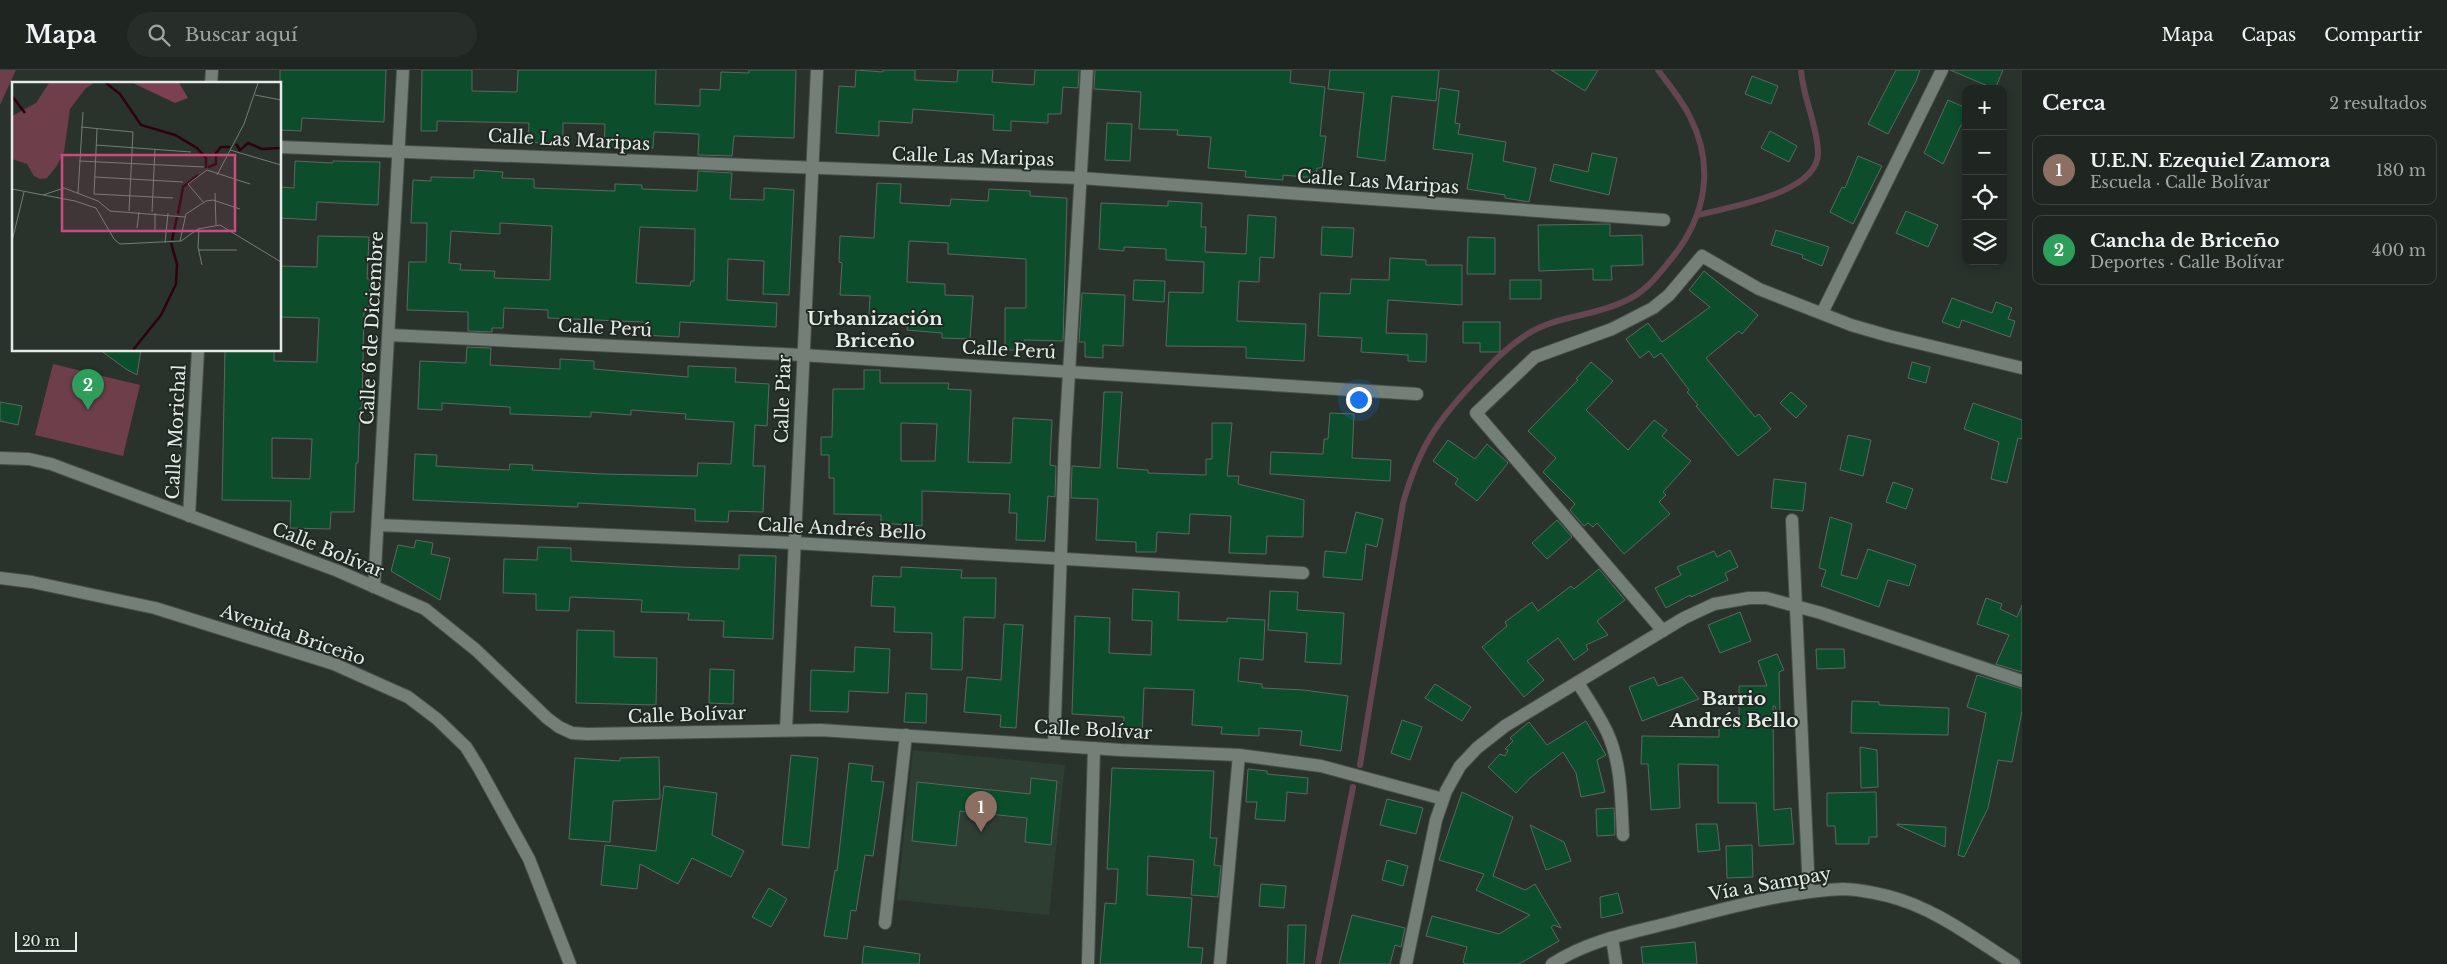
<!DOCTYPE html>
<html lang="es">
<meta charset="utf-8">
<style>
body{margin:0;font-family:"Libre Baskerville",serif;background:#272e2a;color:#f1f3f6}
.controls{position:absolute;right:15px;top:15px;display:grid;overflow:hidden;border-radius:10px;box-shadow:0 2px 8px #0003}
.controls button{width:45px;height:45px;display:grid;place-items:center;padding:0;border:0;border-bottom:1px solid #3c433f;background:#1f2621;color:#f1f3f6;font:25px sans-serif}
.scale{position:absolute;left:15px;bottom:12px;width:62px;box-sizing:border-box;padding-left:5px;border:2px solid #e4eae5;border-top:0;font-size:14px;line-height:18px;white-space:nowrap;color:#e4eae5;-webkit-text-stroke:4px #1f2922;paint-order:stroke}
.you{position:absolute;left:1358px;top:329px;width:18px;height:18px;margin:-12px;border:4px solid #fff;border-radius:50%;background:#1a73e8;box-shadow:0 0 0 8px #1a73e833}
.badge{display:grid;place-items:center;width:32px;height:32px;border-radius:50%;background:#8bbbb9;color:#fff;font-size:16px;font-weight:700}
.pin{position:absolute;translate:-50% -41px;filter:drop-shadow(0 1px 2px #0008)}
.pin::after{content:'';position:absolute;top:26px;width:18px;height:15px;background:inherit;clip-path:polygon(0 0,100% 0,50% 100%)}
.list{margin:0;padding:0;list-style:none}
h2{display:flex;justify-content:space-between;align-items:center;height:65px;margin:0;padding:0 20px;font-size:21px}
h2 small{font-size:16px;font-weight:400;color:#a1a5a5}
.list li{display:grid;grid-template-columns:32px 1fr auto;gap:15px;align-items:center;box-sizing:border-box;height:70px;margin:0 10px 10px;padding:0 10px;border:1px solid #3c433f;border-radius:10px}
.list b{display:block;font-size:19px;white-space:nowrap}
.list p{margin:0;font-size:16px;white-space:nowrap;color:#a1a5a5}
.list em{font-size:16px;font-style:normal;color:#a1a5a5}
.icon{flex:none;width:28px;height:28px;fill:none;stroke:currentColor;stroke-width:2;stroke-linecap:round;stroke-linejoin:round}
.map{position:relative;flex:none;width:2022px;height:894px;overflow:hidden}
header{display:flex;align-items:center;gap:30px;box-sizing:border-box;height:70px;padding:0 25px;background:#1f2621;border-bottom:1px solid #3c433f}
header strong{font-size:24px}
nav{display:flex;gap:28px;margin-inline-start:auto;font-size:18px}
.search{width:350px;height:45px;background:#272e2a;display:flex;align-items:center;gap:12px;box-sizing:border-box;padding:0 18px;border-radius:28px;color:#a1a5a5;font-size:19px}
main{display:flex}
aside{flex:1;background:#1f2621}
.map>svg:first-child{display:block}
</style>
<header>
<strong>Mapa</strong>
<div class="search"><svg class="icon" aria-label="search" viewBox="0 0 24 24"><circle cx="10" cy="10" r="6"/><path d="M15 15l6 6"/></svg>Buscar aquí</div>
<nav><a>Mapa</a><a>Capas</a><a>Compartir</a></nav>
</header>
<main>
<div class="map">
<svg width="2022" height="894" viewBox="0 0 2022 894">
<rect width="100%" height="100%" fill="#29332c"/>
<polygon fill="#2e3e33" points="913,680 1065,695 1049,845 897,830"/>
<g fill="#6e3e4b">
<polygon points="0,0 16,0 0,35"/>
<polygon points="53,294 140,315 123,386 35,365"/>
</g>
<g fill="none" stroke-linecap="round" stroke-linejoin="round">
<g stroke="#654650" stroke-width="6">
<path d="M 1698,145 C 1729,137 1820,123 1818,82 C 1817,54 1803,28 1801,0"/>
<path d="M 1360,695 L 1403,433 C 1419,378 1436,352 1475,311 C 1491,294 1506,278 1526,265 C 1556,245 1593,247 1625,231 C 1646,222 1658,205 1672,188 C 1706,146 1715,96 1690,47 C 1682,30 1669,15 1658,0"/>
<polyline points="1318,894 1353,717"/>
</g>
</g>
<g fill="#0c4e2c" stroke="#5c6760" fill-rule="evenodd">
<polygon points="280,0 386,0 384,52 302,48 301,61 280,60"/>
<polygon points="422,0 472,0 472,21 517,22 518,0 656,0 655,34 700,36 700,19 720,20 721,2 749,3 749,0 796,0 794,68 734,66 732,86 698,85 699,64 654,62 653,78 604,76 605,54 563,53 563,74 528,72 529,53 437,51 437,61 421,61"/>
<polygon points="856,0 883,2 883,0 915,0 915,10 957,12 958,0 993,0 992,12 1034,15 1035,0 1079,0 1078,18 1063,17 1061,44 1048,44 1048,53 1011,51 1011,61 993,60 994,45 913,39 912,53 879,51 879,66 836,63 839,16 855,17"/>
<polygon points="1095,0 1291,0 1290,13 1325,17 1320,66 1326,66 1322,98 1317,98 1316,108 1283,105 1283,110 1245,107 1246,101 1208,98 1211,67 1177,65 1178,60 1139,59 1141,22 1094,19"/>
<polygon points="1330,0 1439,0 1436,31 1392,26 1385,91 1357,87 1364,23 1328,19"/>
<polygon points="1551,0 1598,0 1585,21"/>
<polygon points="1896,0 1920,0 1916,11 1888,64 1868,54"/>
<polygon points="1950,0 2003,0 1995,19"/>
<polygon points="1752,6 1778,16 1771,34 1745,24"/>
<polygon points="1440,18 1459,21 1455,53 1460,54 1458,64 1506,72 1503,91 1536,98 1529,132 1505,128 1505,125 1467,119 1473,84 1433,79"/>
<polygon points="1948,30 1966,38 1966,57 1961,55 1943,94 1924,83"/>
<polygon points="1107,53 1132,54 1130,91 1105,90"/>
<polygon points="1770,61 1797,76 1789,92 1761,78"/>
<polygon points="1592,83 1617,88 1609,125 1550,111 1554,94 1588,102"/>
<polygon points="1858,86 1882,96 1853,154 1830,142 1842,117 1845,118"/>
<polygon points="295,91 333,93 333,91 380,92 378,135 317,132 316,150 280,148 280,117 294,118"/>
<path d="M 474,100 L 503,102 L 502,108 L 534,109 L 534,118 L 615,121 L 615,114 L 642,115 L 642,119 L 697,121 L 698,101 L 732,103 L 730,129 L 764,130 L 764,118 L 794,120 L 789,225 L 763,224 L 764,191 L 728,189 L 727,230 L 777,233 L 776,257 L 680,252 L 679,267 L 643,265 L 644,252 L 548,248 L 548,240 L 504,238 L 503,258 L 492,258 L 492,262 L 468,261 L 468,242 L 407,240 L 409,192 L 426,192 L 427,153 L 411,153 L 413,110 L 431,111 L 431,107 L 474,108 ZM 500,153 L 552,156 L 550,210 L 494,208 L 495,201 L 460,200 L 461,194 L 449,193 L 451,161 L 500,164 ZM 640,157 L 695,159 L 694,211 L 691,211 L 690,216 L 636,213 Z"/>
<polygon points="877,113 901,114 900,133 950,136 951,129 988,131 989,119 1030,121 1030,126 1067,128 1063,271 1024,270 1024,280 1005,280 1005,238 1026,238 1026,189 948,184 948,173 909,171 907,212 945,214 945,225 973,226 970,269 942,268 942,263 907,260 908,247 869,245 870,226 840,225 842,193 839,192 840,166 874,168"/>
<polygon points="1168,131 1202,133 1201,157 1206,157 1205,182 1246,184 1248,145 1276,147 1274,188 1260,187 1259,212 1239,211 1237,251 1306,254 1304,291 1246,288 1246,277 1166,276 1169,222 1203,223 1204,192 1166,190 1166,179 1124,177 1124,181 1099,179 1101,133 1168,136"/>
<polygon points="1906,141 1938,155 1928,177 1896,163"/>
<polygon points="1610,154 1610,166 1642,165 1643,195 1611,196 1612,210 1593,210 1593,199 1539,201 1538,155"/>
<polygon points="1322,157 1354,158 1352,187 1321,185"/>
<polygon points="1776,160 1829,177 1822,196 1802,188 1803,185 1771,175"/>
<path d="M 318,166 L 369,167 L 367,209 L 370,209 L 369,238 L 364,238 L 362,338 L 360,338 L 358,393 L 356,393 L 354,442 L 331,442 L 330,459 L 290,458 L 291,431 L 222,430 L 225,280 L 274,280 L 274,291 L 317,292 L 319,248 L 280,247 L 280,196 L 317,197 ZM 272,368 L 312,369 L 310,409 L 272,408 Z"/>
<polygon points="1468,167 1495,168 1495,204 1467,204"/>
<polygon points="1390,188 1426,190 1426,195 1462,195 1462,235 1388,230 1386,263 1427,264 1426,292 1408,291 1408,285 1361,282 1362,268 1318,266 1320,223 1350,224 1351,209 1389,210"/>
<polygon points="1704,201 1758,245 1742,264 1739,261 1706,288 1755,347 1759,344 1771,359 1738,386 1696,336 1698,335 1687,322 1689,320 1661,283 1654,288 1649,281 1640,288 1626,269 1648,253 1662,272 1710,237 1689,220"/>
<polygon points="1134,210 1165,211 1164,232 1133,230"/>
<rect x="1510" y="210" width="31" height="19"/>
<polygon points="1082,223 1125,225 1123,276 1103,275 1103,288 1085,287 1085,272 1079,272"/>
<polygon points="1952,228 1992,243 1996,232 2012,238 2008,249 2015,251 2010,267 1962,250 1959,258 1942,252"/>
<polygon points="1463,252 1500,252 1500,282 1480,282 1480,273 1463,273"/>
<polygon points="467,277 491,278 490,295 560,299 560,289 594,291 594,299 688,307 688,296 736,298 735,312 769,314 767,356 755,355 753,396 765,396 763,442 729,441 728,452 695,451 695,439 578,433 578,437 413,430 415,384 437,385 436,396 509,400 510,394 533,395 532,400 603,404 697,406 698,393 731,394 734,352 685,349 686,344 631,340 631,345 591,342 591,347 510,344 510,337 442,333 442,340 418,339 420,291 466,293"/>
<polygon points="100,280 141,280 137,305 126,299"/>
<polygon points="1591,292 1613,311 1586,340 1628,380 1654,350 1667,360 1662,366 1691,391 1663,422 1666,425 1659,432 1670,444 1624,484 1597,453 1593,457 1588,453 1584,456 1570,440 1575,434 1543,402 1556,388 1528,361 1578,310 1576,309"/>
<polygon points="1912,292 1930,297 1926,313 1908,308"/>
<path d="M 864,300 L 880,300 L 880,313 L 949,313 L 948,319 L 971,320 L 968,392 L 1011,393 L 1013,348 L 1052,350 L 1050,395 L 1056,396 L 1055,427 L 1048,426 L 1045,471 L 1016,470 L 1017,443 L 1009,443 L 1010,424 L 922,421 L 922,456 L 881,453 L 881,445 L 834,444 L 834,408 L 829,408 L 829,385 L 821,385 L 821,367 L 832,367 L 833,319 L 864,319 ZM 901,353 L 937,354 L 935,391 L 901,391 Z"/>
<polygon points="1104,322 1122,322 1117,398 1148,400 1148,403 1206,405 1206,389 1212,389 1212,353 1232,353 1227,406 1239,406 1238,414 1304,430 1303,467 1267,466 1266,484 1229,483 1231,446 1190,444 1189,464 1157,462 1156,482 1136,482 1136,472 1096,470 1098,429 1071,428 1072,396 1100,398"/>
<polygon points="1791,322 1807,336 1796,348 1780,333"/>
<polygon points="0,332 22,336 18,355 0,351"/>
<polygon points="1973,333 2022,350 2022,369 2018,368 2007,413 1991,409 1999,372 1964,359"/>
<polygon points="1330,343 1354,344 1352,388 1391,390 1390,411 1270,404 1271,382 1323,384 1324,369 1328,369"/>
<polygon points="1848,365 1871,370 1863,406 1840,400"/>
<polygon points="1448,370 1475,389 1487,374 1508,393 1477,431 1455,414 1458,409 1433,391"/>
<polygon points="1774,409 1806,413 1803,441 1771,438"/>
<polygon points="1893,412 1913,419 1906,439 1886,432"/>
<polygon points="1356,442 1383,449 1377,477 1366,474 1362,510 1323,507 1325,481 1346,483"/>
<polygon points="1830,447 1852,454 1841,505 1857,509 1868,479 1916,495 1909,516 1888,510 1879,537 1821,516 1826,500 1819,498"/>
<polygon points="1557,450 1572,467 1547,489 1532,473"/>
<polygon points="416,470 433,473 431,484 450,488 440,530 391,501 398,475 414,478"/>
<polygon points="538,477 571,478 571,491 680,497 739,499 739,485 776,486 773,569 723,567 724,551 688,550 689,543 641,542 642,530 570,527 569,541 536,540 536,524 503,523 504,489 537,490"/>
<polygon points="1730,480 1738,497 1725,503 1728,510 1691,527 1690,525 1666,538 1655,518 1681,505 1677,497 1714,481 1717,487"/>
<polygon points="901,497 962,500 961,508 996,508 995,548 964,547 962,600 931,599 932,563 894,562 895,537 871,536 873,506 901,507"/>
<polygon points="1599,499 1625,530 1597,551 1608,565 1586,575 1588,580 1574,590 1558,568 1527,591 1544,610 1524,627 1482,577 1507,556 1505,552 1532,532 1538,541 1571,516 1574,519"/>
<polygon points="1133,519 1179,522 1178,550 1227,552 1227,548 1265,550 1263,590 1240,588 1238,611 1262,614 1262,618 1304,620 1348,626 1341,681 1300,675 1302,661 1259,658 1259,666 1221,664 1222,657 1192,655 1194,620 1144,618 1142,665 1123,664 1124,647 1072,644 1075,546 1110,548 1109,583 1151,585 1152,551 1132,550"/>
<polygon points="1270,521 1298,522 1297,540 1344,543 1341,594 1305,592 1307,563 1268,560"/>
<polygon points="1986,528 2002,534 2000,539 2017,547 2022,535 2022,602 1996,594 2009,565 1977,554"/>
<polygon points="1740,542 1751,571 1720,583 1708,555"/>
<polygon points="1004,554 1023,555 1016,658 1000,657 1001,645 964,642 967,607 1001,610"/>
<polygon points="577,560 614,561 614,587 657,588 656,635 576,633"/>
<polygon points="855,577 890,579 888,623 849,621 848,642 810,641 811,600 854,602"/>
<polygon points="1816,579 1844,579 1845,598 1817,599"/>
<polygon points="1777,584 1784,600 1779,602 1780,643 1777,643 1775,636 1773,636 1774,740 1791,738 1794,774 1759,776 1756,733 1718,733 1718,695 1678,694 1680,738 1651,740 1648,694 1641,694 1642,666 1719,667 1719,656 1739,656 1739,616 1767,616 1758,591"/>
<polygon points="710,599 734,600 733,634 709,633"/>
<polygon points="1977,605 2022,619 2022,641 2012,692 1998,690 1988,738 1964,787 1958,785 1986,643 1967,637"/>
<polygon points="1654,607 1658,616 1682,607 1699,629 1642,651 1629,617"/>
<polygon points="1435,614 1471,637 1462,651 1425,628"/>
<polygon points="906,623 927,624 926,653 904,652"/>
<polygon points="1852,631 1879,632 1879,635 1949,638 1948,665 1851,663"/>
<polygon points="1402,650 1422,657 1410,690 1391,683"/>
<polygon points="1586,651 1606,685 1597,690 1605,722 1581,727 1576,703 1563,682 1530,708 1516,723 1488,697 1500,684 1505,686 1508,680 1505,679 1513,671 1510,668 1529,652 1547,675"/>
<polygon points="1860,677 1877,680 1878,717 1861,718"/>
<polygon points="791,685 818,688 809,778 782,775"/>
<polygon points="659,687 660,729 613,731 610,772 569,769 575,688 620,691 620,688"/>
<polygon points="849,693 873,696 871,711 884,712 873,786 865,785 856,841 851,840 847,869 824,866 835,800 837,801"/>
<polygon points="1112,698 1214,701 1210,768 1217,768 1214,795 1221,796 1218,827 1191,825 1194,790 1148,786 1147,825 1192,828 1188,877 1203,878 1201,894 1100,894 1105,833 1116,834 1118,799 1107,799"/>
<polygon points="1248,699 1267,701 1267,704 1308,708 1307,724 1287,722 1285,751 1255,749 1257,732 1246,732"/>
<polygon points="1031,708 1057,711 1051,775 1025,772 1027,748 960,741 956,776 912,771 917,712 1030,724"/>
<polygon points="664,716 717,723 712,765 744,781 731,807 692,788 678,814 640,794 637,819 601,815 605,775 656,781"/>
<polygon points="1462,722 1513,747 1493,806 1525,820 1535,814 1561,858 1554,855 1551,857 1559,871 1519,894 1465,894 1463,892 1467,877 1426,866 1432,846 1499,864 1530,845 1476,820 1484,804 1439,790"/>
<polygon points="1876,722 1877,767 1869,767 1869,774 1836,774 1835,756 1827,756 1827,723"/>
<polygon points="1387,729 1423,738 1416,764 1380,755"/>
<polygon points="1614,738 1615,765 1597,766 1596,739"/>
<polygon points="1696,754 1717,754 1720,780 1698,782"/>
<polygon points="1897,754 1946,757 1945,777 1897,755"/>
<polygon points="1530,755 1564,772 1571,791 1546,800"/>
<polygon points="1752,775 1753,807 1727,808 1726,776"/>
<polygon points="1387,790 1408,796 1403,816 1382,810"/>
<polygon points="1261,814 1286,816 1284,838 1259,836"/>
<polygon points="769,818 787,829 771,857 752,847"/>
<polygon points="1618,823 1623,843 1601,848 1600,827"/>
<polygon points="1352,845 1405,858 1401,877 1395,875 1390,894 1339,894"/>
<polygon points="1288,855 1306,855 1304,894 1287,894"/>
<polygon points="1695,872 1697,894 1643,894 1641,877"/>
<polygon points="864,876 920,884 919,894 862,894"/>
</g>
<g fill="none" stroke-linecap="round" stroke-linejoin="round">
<g stroke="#48504a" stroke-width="14">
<g id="minor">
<polyline points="211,14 212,0"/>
<polyline points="280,77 1081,108 1664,150"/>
<polyline points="1822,243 1942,0"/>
<polyline points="389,265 802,285 1417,324"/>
<polyline points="0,388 29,389 51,394 338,501 425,539 476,580 547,648 559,657 572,663 587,664 821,660 1121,680 1239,685 1321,696 1443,729"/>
<polyline points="189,446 198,280"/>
<polyline points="1792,450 1809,822"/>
<polyline points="378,455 794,473 1303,503"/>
<polyline points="0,508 32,512 155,538 334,594 408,627 437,649 466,677 479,698 529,789 570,894"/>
<polyline points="374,517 403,0"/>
<polyline points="1663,561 1476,343 1535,287 1612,259 1653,238 1669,225 1702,186 1759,219 1851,255 1889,266 2022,298"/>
<path d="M 1578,613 C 1588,629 1599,645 1607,662 C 1622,694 1621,731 1623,765"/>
<polyline points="786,660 817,0"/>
<polyline points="1054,675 1065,370 1087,0"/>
<polyline points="885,853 906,665"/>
<polyline points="1612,868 1616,894"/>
<polyline points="1088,894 1094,678"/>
<polyline points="1220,894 1239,685"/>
<polyline points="1406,894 1436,750 1446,721 1460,696 1477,678 1505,656 1684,548 1714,534 1749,528 1766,528 1821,543 2022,611"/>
<path d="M 1552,894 C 1587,871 1629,863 1669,853 C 1726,838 1784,822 1843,819 C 1857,819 1875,823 1888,826 C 1935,838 1973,868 2014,894"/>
</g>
</g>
<use href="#minor" stroke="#747f77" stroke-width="12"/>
</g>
<g text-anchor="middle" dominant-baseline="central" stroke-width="4" stroke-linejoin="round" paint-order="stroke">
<g font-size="18" fill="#e4eae5" stroke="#1f2922">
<text transform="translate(569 70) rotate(3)">Calle Las Maripas</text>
<text transform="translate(973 87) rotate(2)">Calle Las Maripas</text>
<text transform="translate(1378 112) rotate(4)">Calle Las Maripas</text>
<text transform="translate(372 258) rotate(-87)">Calle 6 de Diciembre</text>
<text transform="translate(605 258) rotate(3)">Calle Perú</text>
<text transform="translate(1009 280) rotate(3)">Calle Perú</text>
<text transform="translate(783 329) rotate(-88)">Calle Piar</text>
<text transform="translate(176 362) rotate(-87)">Calle Morichal</text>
<text transform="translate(842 459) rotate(3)">Calle Andrés Bello</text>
<text transform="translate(328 480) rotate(22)">Calle Bolívar</text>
<text transform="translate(293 565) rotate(19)">Avenida Briceño</text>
<text transform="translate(687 645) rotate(-2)">Calle Bolívar</text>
<text transform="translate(1093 660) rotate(3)">Calle Bolívar</text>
<text transform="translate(1770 814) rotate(-10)">Vía a Sampay</text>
</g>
<g font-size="19" font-weight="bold" fill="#e4eae5" stroke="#1f2922">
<text x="875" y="248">Urbanización<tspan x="875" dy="22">Briceño</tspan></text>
<text x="1734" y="628">Barrio<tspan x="1734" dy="22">Andrés Bello</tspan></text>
</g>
</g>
<g transform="translate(12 12)">
<rect width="269" height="269" fill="#29332c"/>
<path d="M 37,1 L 82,1 L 73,7 L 58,27 L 52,70 L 44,85 L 35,96 L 28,97 L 22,94 L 15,82 L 0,77 L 0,34 L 24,21 Z" fill="#6e3e4b"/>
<path d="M 121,1 L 167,1 L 176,16 L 163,21 Z" fill="#7d4051"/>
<path fill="none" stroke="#2f0010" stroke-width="2.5" d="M 94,1 L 108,12 L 129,43 L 163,53 L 185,66 L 194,76 L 194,86M 0,14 L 13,31M 224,62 L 228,68 L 236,61 L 250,67 L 269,66M 196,85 L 204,82 L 204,71 L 209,65 L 218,65M 166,132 L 171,105 L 186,93M 160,158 L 165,135M 121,268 L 149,233 L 164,202 L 165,182 L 159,161"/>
<path fill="none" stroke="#747c76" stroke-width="1" d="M 243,13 L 269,18M 69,45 L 121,50 L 117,129M 84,63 L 179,70M 218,68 L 269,83M 67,79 L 192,85M 205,93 L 232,42 L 246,1M 83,95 L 171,100M 0,107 L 63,119 L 84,126 L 102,157 L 108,162 L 169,159 L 186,147 L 208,143 L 269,180M 66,111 L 71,30M 203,111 L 204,143M 82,112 L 161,116M 82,112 L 85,47M 31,113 L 52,106 L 86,119 L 98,129 L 173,135M 192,121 L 176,102 L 195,88 L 238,102M 140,130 L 143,67M 125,146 L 127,130M 187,147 L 186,165 L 190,183M 143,150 L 143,131M 0,159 L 12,110M 168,159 L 174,132 L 194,119 L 201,118 L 228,127M 153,161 L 156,131M 186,168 L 225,168"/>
<path fill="#ca4c7e" fill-opacity="0.15" stroke="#ca4c7e" stroke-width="2.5" d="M 50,73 L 223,73 L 223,149 L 50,149 Z"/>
<rect width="269" height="269" fill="none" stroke="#e4eae5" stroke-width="2.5"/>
</g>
</svg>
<div class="controls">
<button>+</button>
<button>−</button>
<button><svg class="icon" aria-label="locate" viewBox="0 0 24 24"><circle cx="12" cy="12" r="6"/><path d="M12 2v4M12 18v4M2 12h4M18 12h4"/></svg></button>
<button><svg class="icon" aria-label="layers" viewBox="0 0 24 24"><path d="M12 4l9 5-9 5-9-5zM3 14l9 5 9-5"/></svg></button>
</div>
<div class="scale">20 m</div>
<div class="you"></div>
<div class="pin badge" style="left:981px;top:762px;background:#8d6e63">1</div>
<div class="pin badge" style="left:88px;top:340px;background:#2e9e5b">2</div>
</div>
<aside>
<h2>Cerca<small>2 resultados</small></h2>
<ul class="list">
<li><span class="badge" style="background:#8d6e63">1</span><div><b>U.E.N. Ezequiel Zamora</b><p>Escuela · Calle Bolívar</p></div><em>180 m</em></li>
<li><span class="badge" style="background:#2e9e5b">2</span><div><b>Cancha de Briceño</b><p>Deportes · Calle Bolívar</p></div><em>400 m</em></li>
</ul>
</aside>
</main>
